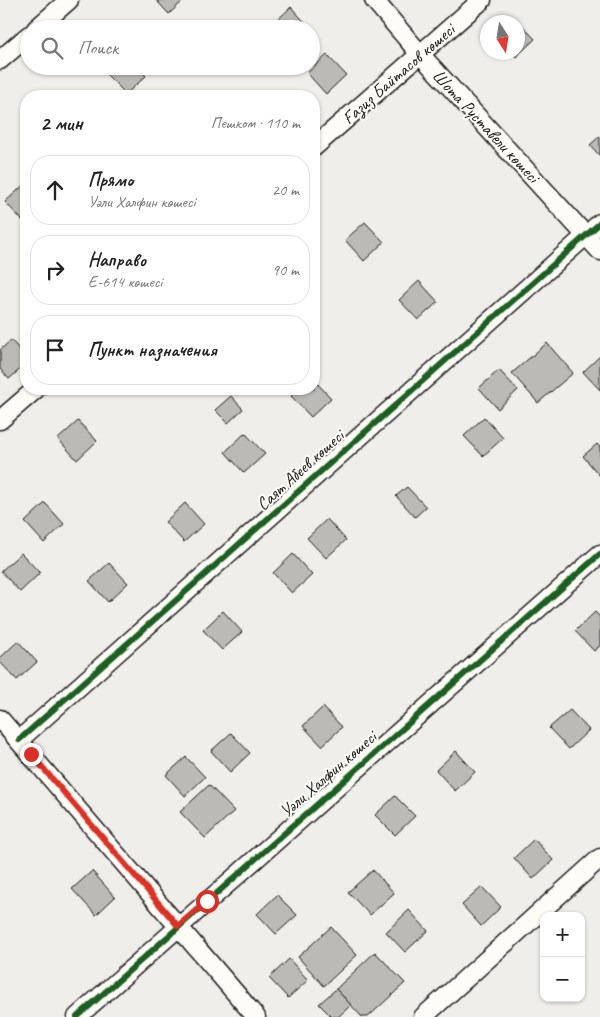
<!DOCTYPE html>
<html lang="ru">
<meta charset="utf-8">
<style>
body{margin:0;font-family:Caveat,sans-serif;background:#f2f2f2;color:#222}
.controls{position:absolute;right:15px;bottom:15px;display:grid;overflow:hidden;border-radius:10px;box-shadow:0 1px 4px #0004}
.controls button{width:45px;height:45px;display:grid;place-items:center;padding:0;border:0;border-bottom:1px solid #e0e0e0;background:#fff;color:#222;font:25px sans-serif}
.compass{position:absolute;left:480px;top:15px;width:45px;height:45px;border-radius:50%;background:#fff;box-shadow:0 1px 4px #0004;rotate:168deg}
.stop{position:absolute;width:15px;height:15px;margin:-11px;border:4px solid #d93025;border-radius:50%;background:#fff}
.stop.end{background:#d93025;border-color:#fff;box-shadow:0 1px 5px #0008}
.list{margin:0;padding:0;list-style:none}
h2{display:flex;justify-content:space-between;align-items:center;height:65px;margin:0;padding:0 20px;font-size:21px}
h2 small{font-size:16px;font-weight:400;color:#767676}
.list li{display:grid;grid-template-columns:32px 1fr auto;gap:15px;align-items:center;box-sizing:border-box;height:70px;margin:0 10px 10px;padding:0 10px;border:1px solid #e0e0e0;border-radius:20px}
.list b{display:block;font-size:19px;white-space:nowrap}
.list p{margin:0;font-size:16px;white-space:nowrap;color:#767676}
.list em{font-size:16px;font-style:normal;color:#767676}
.icon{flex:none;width:28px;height:28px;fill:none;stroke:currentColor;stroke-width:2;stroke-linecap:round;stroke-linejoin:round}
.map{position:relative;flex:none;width:600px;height:1017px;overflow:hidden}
.search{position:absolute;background:#fff;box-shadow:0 1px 4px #0004;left:20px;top:20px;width:300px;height:55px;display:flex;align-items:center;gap:12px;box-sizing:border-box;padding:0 18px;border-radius:28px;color:#767676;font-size:19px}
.panel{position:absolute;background:#fff;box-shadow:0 1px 4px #0004;left:20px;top:90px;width:300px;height:305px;border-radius:20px}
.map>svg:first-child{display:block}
</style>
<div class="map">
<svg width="600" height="1017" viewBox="0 0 600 1017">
<rect width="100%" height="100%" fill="#f0eeea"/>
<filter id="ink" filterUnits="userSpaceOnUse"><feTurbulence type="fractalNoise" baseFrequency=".02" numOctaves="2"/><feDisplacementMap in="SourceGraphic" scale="10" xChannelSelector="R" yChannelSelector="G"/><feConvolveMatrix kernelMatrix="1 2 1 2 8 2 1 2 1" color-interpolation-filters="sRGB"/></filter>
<g filter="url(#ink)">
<g fill="#bbbab6" stroke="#1c1c1c">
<polygon points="156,0 184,0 169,14"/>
<polygon points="291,7 310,28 309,29 273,29 271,26"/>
<polygon points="518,21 535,39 516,57 511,52 518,52 516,22"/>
<polygon points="327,55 346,75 326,94 307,73"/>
<polygon points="114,66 137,66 146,76 126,94 106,74"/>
<polygon points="600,136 600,156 590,145"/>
<polygon points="26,183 26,221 25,223 5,202"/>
<polygon points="365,222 384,242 364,261 345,240"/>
<polygon points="419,281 438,302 418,320 399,300"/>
<polygon points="11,340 26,357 26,364 9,379 0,369 0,350"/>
<polygon points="547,343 573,373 538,403 512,373"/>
<polygon points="600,356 600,390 583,372"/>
<polygon points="499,370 518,390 498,409 479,388"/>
<polygon points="314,380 331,398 311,417 291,396 300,389 314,389"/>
<polygon points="231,396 243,409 228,423 215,410"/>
<polygon points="484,417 503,438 483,456 464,436"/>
<polygon points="78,421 97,441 77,460 58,439"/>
<polygon points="245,433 265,454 244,473 225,452"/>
<polygon points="597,444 600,447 600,476 583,456"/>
<polygon points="407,487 426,507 415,517 396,496"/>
<polygon points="45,503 64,524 44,543 25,522"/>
<polygon points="185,503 204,524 184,542 165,522"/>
<polygon points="327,519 346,540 326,558 307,538"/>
<polygon points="21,553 40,573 20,592 1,571"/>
<polygon points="293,554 312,575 292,593 273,573"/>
<polygon points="109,563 128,583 108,602 89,581"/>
<polygon points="223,611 242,632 222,650 203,630"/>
<polygon points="595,612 600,617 600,646 594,651 575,631"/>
<polygon points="18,641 37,662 17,680 0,662 0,658"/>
<polygon points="323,707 342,727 322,746 303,726"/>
<polygon points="570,710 589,730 569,749 549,728"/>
<polygon points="231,733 250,753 230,772 211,751"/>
<polygon points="456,751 475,772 455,791 436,770"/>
<polygon points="186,757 205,777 185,796 166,775"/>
<polygon points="209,785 234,811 205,838 180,812"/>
<polygon points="395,796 415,816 395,835 375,815"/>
<polygon points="534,839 553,860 533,879 514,858"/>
<polygon points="373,870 394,893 370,915 348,892"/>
<polygon points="92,871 115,897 96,915 72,889"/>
<polygon points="482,887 501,907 481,926 462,905"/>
<polygon points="277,895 297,915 276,934 257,914"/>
<polygon points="409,910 428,931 405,952 386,932"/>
<polygon points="331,927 357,955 324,986 298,957"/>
<polygon points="375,952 405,983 368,1017 362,1017 336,989"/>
<polygon points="289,959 308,980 288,998 269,978"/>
<polygon points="336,989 351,1005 338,1017 332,1017 319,1004"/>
</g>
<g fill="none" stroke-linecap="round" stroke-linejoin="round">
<g stroke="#1c1c1c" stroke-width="21">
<g id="minor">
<polyline points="374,0 420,54 600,251"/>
<polyline points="36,29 69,0"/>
<polyline points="0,60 29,35"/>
<polyline points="314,147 482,0"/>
<polyline points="0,420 36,389"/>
<polyline points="0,719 256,1017"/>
<polyline points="19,740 600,223"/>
<polyline points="77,1017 600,554"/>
<polyline points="423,1017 600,858"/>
</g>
</g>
<use href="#minor" stroke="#fdfcf7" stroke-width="18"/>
<g stroke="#fdfcf7" stroke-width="9">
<g id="cycleway">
<polyline points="19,740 600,223"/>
<polyline points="77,1017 600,554"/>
</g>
</g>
<use href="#cycleway" stroke="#1b5e20" stroke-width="6"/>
</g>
</g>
<g fill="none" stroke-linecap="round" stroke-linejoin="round" filter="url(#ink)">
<polyline stroke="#d93025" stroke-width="6" points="31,754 178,926 207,901"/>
</g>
<g text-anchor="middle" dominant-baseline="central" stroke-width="4" stroke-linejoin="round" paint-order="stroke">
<g font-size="18" fill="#1c1c1c" stroke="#fdfcf7">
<text transform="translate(398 74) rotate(-41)">Ғазиз Байтасов көшесі</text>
<text transform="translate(486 126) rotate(47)">Шота Руставели көшесі</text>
<text transform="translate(300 470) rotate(-42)">Саят Абеев көшесі</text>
<text transform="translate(328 774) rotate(-41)">Уәли Халфин көшесі</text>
</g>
</g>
</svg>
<div class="controls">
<button>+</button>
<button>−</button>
</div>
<svg class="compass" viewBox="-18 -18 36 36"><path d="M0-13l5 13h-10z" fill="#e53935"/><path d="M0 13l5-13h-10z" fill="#767676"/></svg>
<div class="stop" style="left:207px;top:901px"></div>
<div class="stop end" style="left:31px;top:754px"></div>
<div class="search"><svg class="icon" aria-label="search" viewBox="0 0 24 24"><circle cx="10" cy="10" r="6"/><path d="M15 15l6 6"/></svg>Поиск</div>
<section class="panel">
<h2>2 мин<small>Пешком · 110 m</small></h2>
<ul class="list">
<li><svg class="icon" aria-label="ahead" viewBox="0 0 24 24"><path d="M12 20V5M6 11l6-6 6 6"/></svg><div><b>Прямо</b><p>Уәли Халфин көшесі</p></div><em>20 m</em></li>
<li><svg class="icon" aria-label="right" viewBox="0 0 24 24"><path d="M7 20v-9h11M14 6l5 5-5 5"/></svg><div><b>Направо</b><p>Е-614 көшесі</p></div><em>90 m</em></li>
<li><svg class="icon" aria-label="arrive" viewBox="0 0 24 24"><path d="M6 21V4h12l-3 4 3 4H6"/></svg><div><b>Пункт назначения</b></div></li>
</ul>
</section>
</div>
